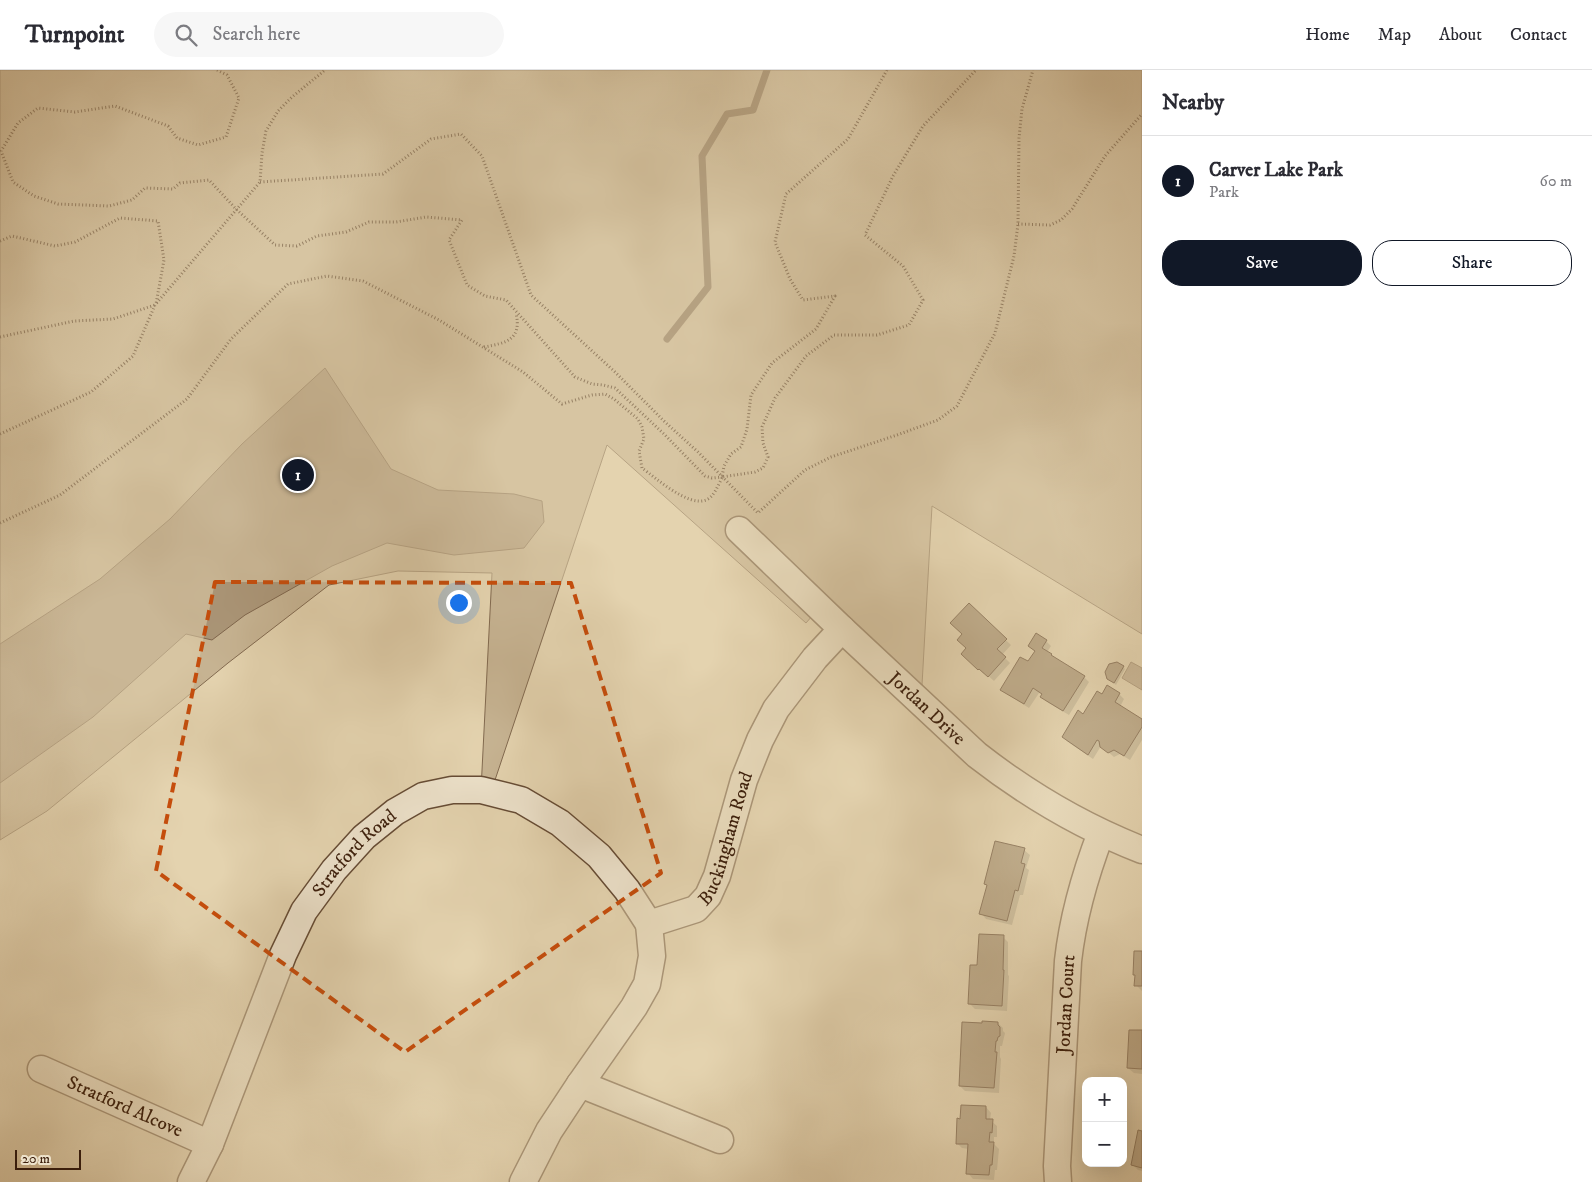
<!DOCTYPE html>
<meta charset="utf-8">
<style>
body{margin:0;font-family:"IM FELL DW Pica",serif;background:#f7f7f7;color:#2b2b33}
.controls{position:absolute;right:15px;bottom:15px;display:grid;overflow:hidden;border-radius:10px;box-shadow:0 5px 20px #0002}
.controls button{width:45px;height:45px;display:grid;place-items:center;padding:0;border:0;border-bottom:1px solid #e1e1e2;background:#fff;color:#2b2b33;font:25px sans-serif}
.scale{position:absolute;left:15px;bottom:12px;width:66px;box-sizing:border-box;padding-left:5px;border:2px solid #3c1f0c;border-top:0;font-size:14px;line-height:18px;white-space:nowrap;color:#3c1f0c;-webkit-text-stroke:4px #ede2cb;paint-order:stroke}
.you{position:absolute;left:458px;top:532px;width:18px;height:18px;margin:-12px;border:4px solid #fff;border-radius:50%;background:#1a73e8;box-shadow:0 0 0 8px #1a73e833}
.badge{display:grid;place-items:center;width:32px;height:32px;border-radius:50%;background:#111827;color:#fff;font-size:16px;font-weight:700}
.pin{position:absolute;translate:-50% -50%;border:2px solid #fff;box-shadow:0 1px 5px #0006}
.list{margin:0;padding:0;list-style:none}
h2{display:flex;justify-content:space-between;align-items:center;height:65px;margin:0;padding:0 20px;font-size:21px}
h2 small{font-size:16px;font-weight:400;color:#7c7c81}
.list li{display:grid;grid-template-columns:32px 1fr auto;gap:15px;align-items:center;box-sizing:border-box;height:90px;padding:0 20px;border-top:1px solid #e1e1e2}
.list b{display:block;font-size:19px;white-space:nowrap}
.list p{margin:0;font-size:16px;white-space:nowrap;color:#7c7c81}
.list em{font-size:16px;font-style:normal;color:#7c7c81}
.actions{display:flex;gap:10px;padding:15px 20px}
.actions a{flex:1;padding:11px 0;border:1px solid #111827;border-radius:20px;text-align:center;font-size:18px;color:#111827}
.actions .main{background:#111827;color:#fff}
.icon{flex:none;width:28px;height:28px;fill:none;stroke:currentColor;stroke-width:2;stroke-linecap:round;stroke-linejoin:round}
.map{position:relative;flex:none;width:1142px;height:1112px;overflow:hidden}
header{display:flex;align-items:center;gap:30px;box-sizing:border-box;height:70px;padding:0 25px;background:#fff;border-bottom:1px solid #e1e1e2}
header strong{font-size:24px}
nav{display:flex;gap:28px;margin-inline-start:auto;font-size:18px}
.search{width:350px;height:45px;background:#f7f7f7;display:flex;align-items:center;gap:12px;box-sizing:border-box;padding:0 18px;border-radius:28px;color:#7c7c81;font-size:19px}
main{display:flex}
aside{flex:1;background:#fff}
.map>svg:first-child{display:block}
</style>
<header>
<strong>Turnpoint</strong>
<div class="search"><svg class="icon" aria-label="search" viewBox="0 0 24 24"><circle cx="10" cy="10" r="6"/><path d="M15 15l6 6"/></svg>Search here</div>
<nav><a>Home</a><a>Map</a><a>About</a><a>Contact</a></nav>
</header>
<main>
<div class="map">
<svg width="1142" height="1112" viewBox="0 0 1142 1112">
<rect width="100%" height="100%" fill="#e4d3af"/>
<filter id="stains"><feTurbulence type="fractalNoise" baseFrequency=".004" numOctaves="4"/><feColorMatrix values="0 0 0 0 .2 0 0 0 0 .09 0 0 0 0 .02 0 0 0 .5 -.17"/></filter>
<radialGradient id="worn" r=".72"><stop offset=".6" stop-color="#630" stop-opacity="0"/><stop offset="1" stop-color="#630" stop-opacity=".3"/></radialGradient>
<polygon fill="#c7b493" stroke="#826a50" points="0,0 1142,0 1142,564 932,436 921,633 819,538 806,553 607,375 491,722 481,720 492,503 398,501 329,515 228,593 47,741 0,770"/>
<g fill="#ab9678" stroke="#7f664d">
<polygon points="325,298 391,399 438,420 514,424 542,431 544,452 524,478 454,485 387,473 332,496 245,545 212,570 186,564 93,647 0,713 0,574 100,509 170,449 242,374"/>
<polygon points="1131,592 1142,598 1142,620 1122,608"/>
</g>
<g fill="#0003">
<polygon points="969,535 1011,575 1002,585 1010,593 994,611 985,603 984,604 963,584 968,579 964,564"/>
<polygon points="1046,571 1051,576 1047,582 1055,589 1084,607 1089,612 1069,645 1047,632 1042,627 1043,625 1039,623 1029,638 1007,624 1002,619 1028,593 1035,582 1029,576"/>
<polygon points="1123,597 1125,599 1116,615 1108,609"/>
<polygon points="1119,624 1124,629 1120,637 1142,650 1142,670 1130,690 1120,684 1114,687 1101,676 1093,689 1068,672 1063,667 1102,626"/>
<polygon points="1024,780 1030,785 1026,798 1029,800 1023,825 1020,825 1012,855 986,849 981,843 988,816 986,814"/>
<polygon points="1003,867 1008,872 1008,905 1009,906 1007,941 975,939 970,934 979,896"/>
<polygon points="1142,882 1142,921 1136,915"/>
<polygon points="998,953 1003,958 1003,961 1005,963 1002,976 1000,976 1000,987 1001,989 999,1023 965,1021 960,1016"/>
<polygon points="1142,961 1142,1004 1134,1003 1128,998"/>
<polygon points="986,1037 991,1043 990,1050 997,1056 997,1067 994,1067 994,1074 999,1079 997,1100 995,1100 994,1110 973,1109 968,1103 969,1079 962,1078 957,1073"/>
<polygon points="1142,1062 1142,1101 1138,1100 1133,1095"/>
</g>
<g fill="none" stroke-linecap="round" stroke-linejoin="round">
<polyline stroke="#7f664d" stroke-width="7" points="667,269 708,217 702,86 727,44 753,40 767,0"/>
</g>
<g fill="#937d61" stroke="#3c1f0c">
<polygon points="969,533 1007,569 997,579 1006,587 988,607 979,599 978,600 961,584 966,578 957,570 962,564 950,553"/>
<polygon points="1036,563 1047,570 1042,578 1052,584 1051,585 1085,606 1063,641 1040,627 1042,624 1033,618 1024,634 1000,620 1020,587 1028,591 1035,581 1028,576"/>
<polygon points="1117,592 1124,596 1114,613 1107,609 1105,602 1109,594"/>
<polygon points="1107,615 1120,623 1115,632 1142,649 1142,657 1124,686 1114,680 1108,683 1100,677 1099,671 1097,670 1088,685 1062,667 1078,640 1083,644 1097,621 1102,624"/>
<polygon points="995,771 1025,778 1021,793 1025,794 1018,821 1015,820 1007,851 979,844 987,815 984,814"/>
<polygon points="979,864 1004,865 1003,900 1004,900 1002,936 968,934 970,895 977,895"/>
<polygon points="1134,881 1142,881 1142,916 1134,916 1135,905 1133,905"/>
<polygon points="982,951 998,952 998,955 1000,957 1000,966 998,967 997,971 996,971 995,982 997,982 994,1018 959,1016 962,952 982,953"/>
<polygon points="1129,960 1142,960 1142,999 1127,998"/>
<polygon points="961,1035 986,1036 986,1049 993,1049 992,1063 990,1062 989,1072 994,1072 992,1095 990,1095 989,1105 966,1104 968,1074 956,1074 957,1048 960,1049"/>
<polygon points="1138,1060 1142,1061 1142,1098 1131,1095"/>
</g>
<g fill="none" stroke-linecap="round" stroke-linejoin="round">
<g stroke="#664c35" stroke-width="29">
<g id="minor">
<path id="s1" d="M 739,460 L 842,559 L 977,685 C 1027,724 1083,757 1142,780"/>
<path id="s2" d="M 41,999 L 210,1074"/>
<polyline points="580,1014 720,1070"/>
<path id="s3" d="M 191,1112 L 210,1074 L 283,885 L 304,841 L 334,800 L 364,767 L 395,742 L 423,726 L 452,720 L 481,720 L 521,730 L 560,753 L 599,786 L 627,820 L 649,854"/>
<path id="s4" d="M 523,1112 L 549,1061 L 580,1014 L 634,937 L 647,914 L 652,886 L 649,854 L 696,839 L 708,826 L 717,806 L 744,710 L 760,670 L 776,639 L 815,588 L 842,559"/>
<path id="s5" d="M 1058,1112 L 1057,1096 L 1068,891 C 1073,846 1085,805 1101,763"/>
</g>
</g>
<g stroke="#3c1f0c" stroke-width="3" stroke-dasharray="1 2.5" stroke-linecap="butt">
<polyline points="217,0 227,5 239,28 226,67 198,75 177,68 168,56 115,36 75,42 38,38 18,53 1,81 13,112 34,126 58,134 109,136 132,130 145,118 173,119 180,113 209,110 236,139 275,175 297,176 317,166 346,162 369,152 396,152 426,147 462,150 449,170 467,215 485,226 506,230 575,307 592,314 603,315 615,318 665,365 705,406 712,408 722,407"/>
<polyline points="887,0 848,69 786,124 775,172 790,209 803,230 835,226 816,259 772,293 751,325 747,359 741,377 731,384 724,396 722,407 755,402 763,398 768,387 763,373 762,357 775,328 806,286 834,265 877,265 909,255 923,230 903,196 865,165 893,106 923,56 976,0"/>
<polyline points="260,112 383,104 431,69 461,64 482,86 531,225 615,302 665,352 698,382 758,443"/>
<polyline points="1018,154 1050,155 1061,150 1072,139 1105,86 1142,44"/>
<polyline points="0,171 12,166 55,176 75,172 120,148 158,151 164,190 156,234"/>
<polyline points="0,267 74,251 113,249 155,235"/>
<path d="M 484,277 C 506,273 522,270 516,243"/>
<polyline points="0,364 91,322 133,286 155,235 260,112 262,83 266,61 278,41 292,27 325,0"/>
<polyline points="759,442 805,400 831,387 897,365 938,350 957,336 995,263 1014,186 1018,154 1019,68 1022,39 1033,0"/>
<path d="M 0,453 L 60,425 L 187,329 L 231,269 L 288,214 L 327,206 L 363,211 L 439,250 L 523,302 L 562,334 L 592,325 L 605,324 L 614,329 L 638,349 L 642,357 L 644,369 L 639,381 L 642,398 C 656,408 688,437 706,430 C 714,427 718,415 722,408"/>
</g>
<use href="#minor" stroke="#ede2cb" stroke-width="26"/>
</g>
<path d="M0 0H1142V1112H0ZM 215,512 L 571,513 L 661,803 L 405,982 L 156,801 Z" fill="#e4d3af" fill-opacity=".55" fill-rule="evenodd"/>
<path fill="none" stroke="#c64d0c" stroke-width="4" stroke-dasharray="10 6" stroke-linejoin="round" d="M 215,512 L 571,513 L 661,803 L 405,982 L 156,801 Z"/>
<g text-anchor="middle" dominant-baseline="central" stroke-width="4.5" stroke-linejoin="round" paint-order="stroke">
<g font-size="19" fill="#3c1f0c" stroke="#ede2cb">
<text stroke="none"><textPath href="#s1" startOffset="259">Jordan Drive</textPath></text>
<text stroke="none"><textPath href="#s4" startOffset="422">Buckingham Road</textPath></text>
<text stroke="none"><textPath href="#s3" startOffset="371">Stratford Road</textPath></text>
<text stroke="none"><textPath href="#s5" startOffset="178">Jordan Court</textPath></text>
<text stroke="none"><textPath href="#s2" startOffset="92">Stratford Alcove</textPath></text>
</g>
</g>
<rect width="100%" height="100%" filter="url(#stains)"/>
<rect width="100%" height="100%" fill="url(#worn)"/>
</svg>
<div class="controls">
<button>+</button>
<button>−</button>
</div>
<div class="scale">20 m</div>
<div class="you"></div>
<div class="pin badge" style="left:298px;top:405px">1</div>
</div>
<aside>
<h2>Nearby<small></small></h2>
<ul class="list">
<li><span class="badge">1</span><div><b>Carver Lake Park</b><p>Park</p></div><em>60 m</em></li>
</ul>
<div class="actions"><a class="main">Save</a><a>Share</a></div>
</aside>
</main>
